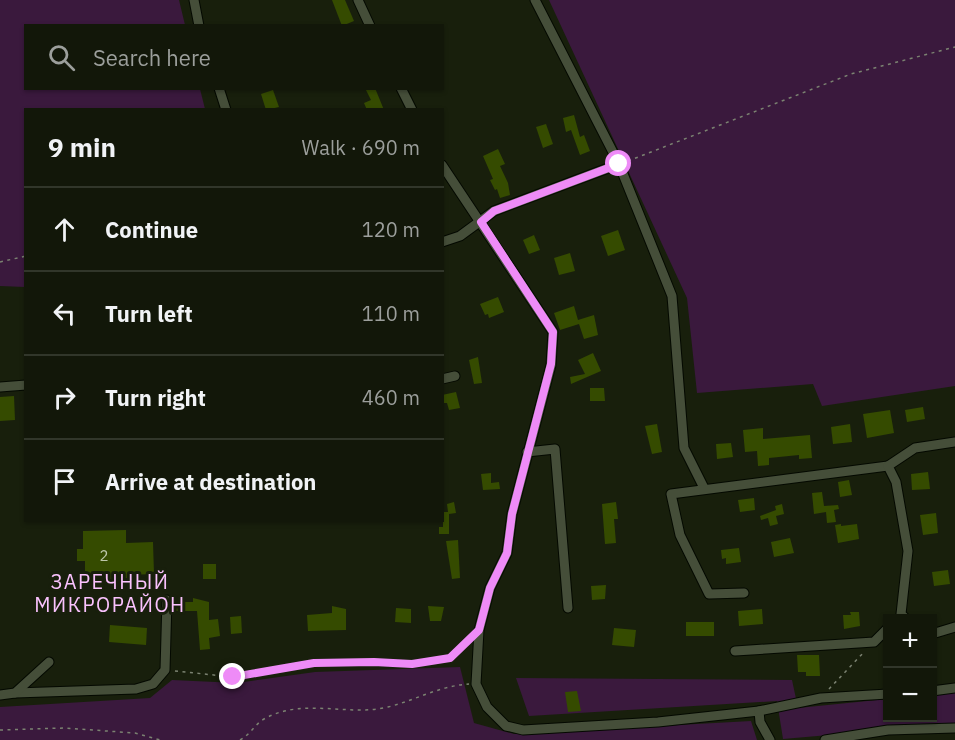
<!DOCTYPE html>
<meta charset="utf-8">
<style>
body{margin:0;font-family:"IBM Plex Sans",sans-serif;background:#1f2417;color:#f1f3f6}
.controls{position:absolute;right:18px;bottom:18px;display:grid;overflow:hidden;border-radius:0px;box-shadow:0 2px 4px #0004}
.controls button{width:54px;height:54px;display:grid;place-items:center;padding:0;border:0;border-bottom:2px solid #31362a;background:#121709;color:#f1f3f6;font:30px sans-serif}
.stop{position:absolute;width:18px;height:18px;margin:-14px;border:4px solid #ee8bf7;border-radius:50%;background:#fff}
.stop.end{background:#ee8bf7;border-color:#fff;box-shadow:0 2px 6px #0008}
.list{margin:0;padding:0;list-style:none}
h2{display:flex;justify-content:space-between;align-items:center;height:78px;margin:0;padding:0 24px;font-size:26px}
h2 small{font-size:20px;font-weight:400;color:#9c9f9c}
.list li{display:grid;grid-template-columns:39px 1fr auto;gap:18px;align-items:center;box-sizing:border-box;height:84px;padding:0 24px;border-top:2px solid #31362a}
.list b{display:block;font-size:22px;white-space:nowrap}
.list em{font-size:20px;font-style:normal;color:#9c9f9c}
.icon{flex:none;width:33px;height:33px;fill:none;stroke:currentColor;stroke-width:2;stroke-linecap:round;stroke-linejoin:round}
.map{position:relative;flex:none;width:955px;height:740px;overflow:hidden}
.search{position:absolute;background:#121709;box-shadow:0 2px 4px #0004;left:24px;top:24px;width:420px;height:66px;display:flex;align-items:center;gap:15px;box-sizing:border-box;padding:0 21px;border-radius:0px;color:#9c9f9c;font-size:22px}
.panel{position:absolute;background:#121709;box-shadow:0 2px 4px #0004;left:24px;top:108px;width:420px;height:414px;border-radius:0px}
.map>svg:first-child{display:block}
</style>
<div class="map">
<svg width="955" height="740" viewBox="0 0 955 740">
<rect width="100%" height="100%" fill="#181f0c"/>
<g fill="#3a193d">
<polygon points="0,0 179,0 185,25 26,26 26,88 200,89 205,109 26,110 25,287 0,286"/>
<polygon points="549,0 955,0 955,386 822,406 813,384 697,393 687,298"/>
<polygon points="460,667 474,723 514,734 751,721 757,740 0,740 0,707 150,698 172,680 237,683 315,672"/>
<polygon points="516,678 792,680 798,708 887,699 888,718 932,718 933,694 955,692 955,724 783,739 777,701 529,716"/>
</g>
<g fill="#354b00">
<polygon points="332,0 345,0 354,21 342,26"/>
<polygon points="365,88 375,88 384,110 367,110 364,103 371,100"/>
<polygon points="273,90 279,107 266,110 261,94"/>
<polygon points="574,115 580,137 584,135 590,151 580,155 571,130 566,132 563,118"/>
<polygon points="546,124 553,144 543,148 536,127"/>
<polygon points="498,149 505,164 500,166 508,183 510,195 500,198 497,189 495,190 490,180 493,179 483,156"/>
<polygon points="618,230 625,250 608,256 601,236"/>
<polygon points="534,235 540,250 529,254 523,240"/>
<polygon points="570,253 575,271 559,275 554,258"/>
<polygon points="498,297 504,312 489,318 488,314 485,315 480,304"/>
<polygon points="574,306 578,320 594,315 598,335 584,339 579,324 560,330 554,313"/>
<polygon points="593,353 601,371 571,384 570,377 585,374 578,360"/>
<polygon points="478,357 482,383 474,384 469,360"/>
<polygon points="590,388 604,388 605,401 590,401"/>
<polygon points="456,392 460,408 449,410 447,403 442,403 442,395"/>
<polygon points="14,396 15,420 0,421 0,397"/>
<polygon points="923,407 925,419 907,422 905,410"/>
<polygon points="890,410 894,433 867,438 863,414"/>
<polygon points="657,424 662,452 652,454 645,426"/>
<polygon points="850,424 852,442 833,444 831,427"/>
<polygon points="763,428 763,439 810,435 812,458 799,459 799,455 769,458 769,465 758,466 757,451 745,452 743,430"/>
<polygon points="731,443 733,457 717,459 716,444"/>
<polygon points="928,472 930,489 912,490 911,474"/>
<polygon points="491,473 491,483 499,482 500,489 483,490 481,474"/>
<polygon points="849,480 852,495 840,497 838,482"/>
<polygon points="822,492 824,506 838,505 839,509 834,510 836,522 827,523 826,512 814,514 812,493"/>
<polygon points="754,498 755,510 740,512 738,500"/>
<polygon points="454,502 456,513 449,514 449,534 439,534 439,527 443,527 443,512 448,512 447,504"/>
<polygon points="616,502 618,519 614,519 616,543 605,544 602,504"/>
<polygon points="782,504 784,514 776,516 778,524 770,526 768,518 761,520 760,516 776,510 775,506"/>
<polygon points="936,513 938,533 923,535 920,515"/>
<polygon points="841,524 841,526 857,524 859,539 838,543 835,525"/>
<polygon points="126,530 126,543 153,542 154,574 127,575 127,581 85,581 85,561 77,561 77,549 83,549 83,531"/>
<polygon points="790,538 794,553 774,557 771,542"/>
<polygon points="458,540 460,578 452,579 446,541"/>
<polygon points="739,548 741,562 726,564 726,558 722,559 721,550"/>
<rect x="203" y="564" width="13" height="15"/>
<polygon points="948,570 950,584 934,586 932,572"/>
<polygon points="606,585 605,599 592,600 591,586"/>
<polygon points="193,598 209,602 209,620 218,619 220,636 209,638 210,649 200,650 197,611 173,611 174,602 193,602"/>
<polygon points="332,606 346,609 346,630 308,631 307,615 332,613"/>
<polygon points="428,606 444,607 441,621 430,621"/>
<polygon points="396,608 411,609 411,623 395,622"/>
<polygon points="762,609 763,624 739,626 738,611"/>
<polygon points="850,612 859,612 860,626 844,629 843,615 851,615"/>
<polygon points="241,616 242,633 231,634 230,617"/>
<rect x="686" y="622" width="28" height="14"/>
<polygon points="110,625 147,628 146,645 109,642"/>
<polygon points="614,628 636,630 634,647 612,645"/>
<polygon points="797,655 819,655 820,676 806,676 806,672 798,672"/>
<polygon points="577,691 581,711 568,712 565,692"/>
</g>
<g fill="none" stroke-linecap="round" stroke-linejoin="round">
<g stroke="#040900" stroke-width="11">
<g id="minor">
<polyline points="194,0 199,26"/>
<polyline points="358,0 370,26"/>
<polyline points="535,0 619,164 672,296 684,448 704,488"/>
<polyline points="219,88 226,110"/>
<polyline points="401,88 412,110"/>
<polyline points="442,165 553,332 551,365 512,514 507,553 490,588 479,630 476,684 487,707 506,726 523,730 658,722 759,711 760,722 770,740"/>
<polyline points="442,242 460,236 494,211 619,164"/>
<polyline points="442,379 455,376"/>
<polyline points="0,387 26,385"/>
<polyline points="527,452 555,449 568,608"/>
<polyline points="744,593 709,594 680,535 671,494 888,466"/>
<polyline points="905,618 901,614 908,551 896,482 888,466 915,448 955,442"/>
<polyline points="932,634 955,627"/>
<polyline points="735,651 874,642 888,628"/>
<polyline points="932,691 955,688"/>
<polyline points="15,693 136,689 153,684 165,670 167,600"/>
<polyline points="0,695 15,693 49,662"/>
<polyline points="759,711 821,698 888,694"/>
<polyline points="825,740 888,730 955,728"/>
</g>
</g>
<g stroke="#7b8271" stroke-width="1.5" stroke-dasharray="3 4.5" stroke-linecap="butt">
<polyline points="628,161 851,74 955,47"/>
<polyline points="0,262 26,256"/>
<polyline points="175,671 233,677 314,663 374,662 412,664 450,658 470,640"/>
<polyline points="829,689 865,651"/>
<polyline points="0,730 64,728 135,733 160,740"/>
<path d="M 240,740 C 250,735 255,724 264,719 C 303,697 348,717 388,707 C 416,700 439,686 469,684"/>
</g>
<use href="#minor" stroke="#454e39" stroke-width="9"/>
</g>
<g fill="none" stroke-linecap="round" stroke-linejoin="round">
<polyline stroke="#ee8bf7" stroke-width="8" points="233,677 314,663 374,662 412,664 450,658 479,630 490,588 507,553 512,514 551,364 553,332 481,222 494,211 619,164"/>
</g>
<g text-anchor="middle" dominant-baseline="central" stroke-width="6" stroke-linejoin="round" paint-order="stroke">
<g font-size="15" fill="#bdc7aa">
<text x="104" y="555">2</text>
</g>
<g font-size="20" letter-spacing="1.5" fill="#fac2fe" stroke="#181f0c">
<text x="110" y="581">ЗАРЕЧНЫЙ<tspan x="110" dy="23">МИКРОРАЙОН</tspan></text>
</g>
</g>
</svg>
<div class="controls">
<button>+</button>
<button>−</button>
</div>
<div class="stop" style="left:619px;top:164px"></div>
<div class="stop end" style="left:233px;top:677px"></div>
<div class="search"><svg class="icon" aria-label="search" viewBox="0 0 24 24"><circle cx="10" cy="10" r="6"/><path d="M15 15l6 6"/></svg>Search here</div>
<section class="panel">
<h2>9 min<small>Walk · 690 m</small></h2>
<ul class="list">
<li><svg class="icon" aria-label="ahead" viewBox="0 0 24 24"><path d="M12 20V5M6 11l6-6 6 6"/></svg><div><b>Continue</b></div><em>120 m</em></li>
<li><svg class="icon" aria-label="left" viewBox="0 0 24 24"><path d="M17 20v-9H6M10 6l-5 5 5 5"/></svg><div><b>Turn left</b></div><em>110 m</em></li>
<li><svg class="icon" aria-label="right" viewBox="0 0 24 24"><path d="M7 20v-9h11M14 6l5 5-5 5"/></svg><div><b>Turn right</b></div><em>460 m</em></li>
<li><svg class="icon" aria-label="arrive" viewBox="0 0 24 24"><path d="M6 21V4h12l-3 4 3 4H6"/></svg><div><b>Arrive at destination</b></div></li>
</ul>
</section>
</div>
